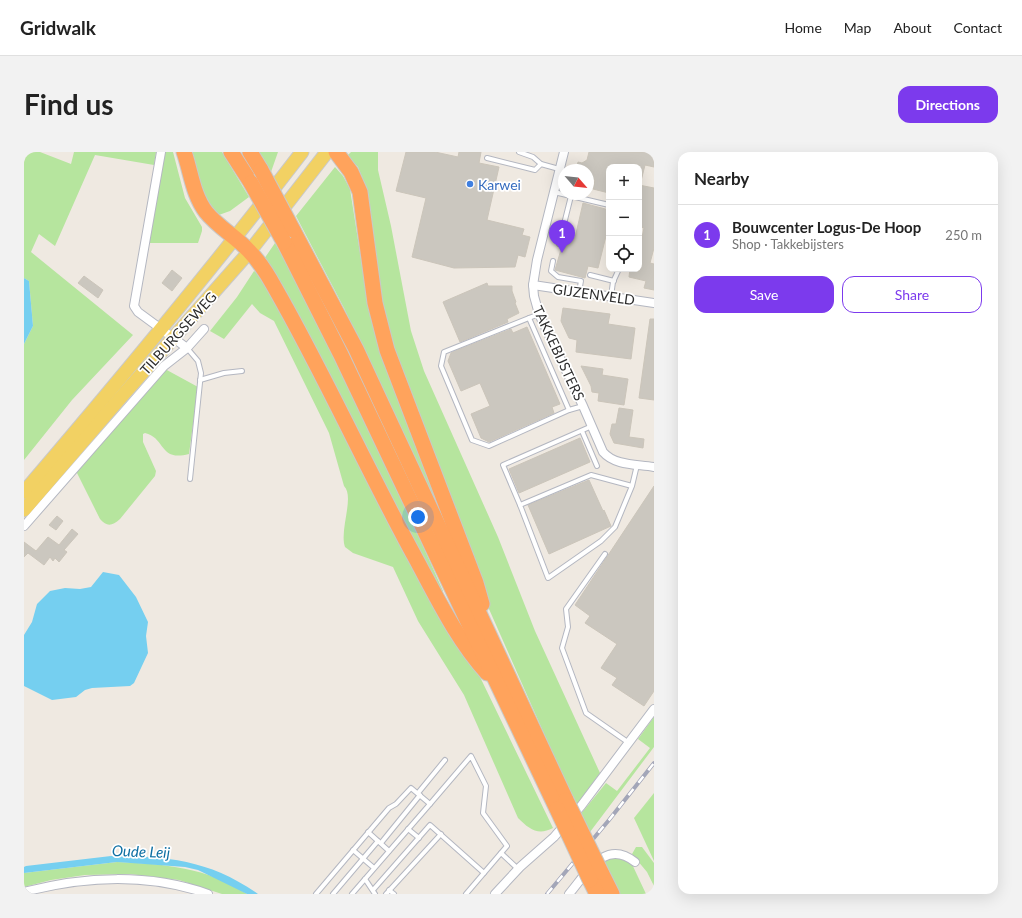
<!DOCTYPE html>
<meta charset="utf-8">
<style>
body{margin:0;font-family:Lato,sans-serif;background:#f2f2f2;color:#222}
.controls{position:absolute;right:12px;top:12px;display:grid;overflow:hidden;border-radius:8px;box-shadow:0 4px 16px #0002}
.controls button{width:36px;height:36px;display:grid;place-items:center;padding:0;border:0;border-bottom:1px solid #e0e0e0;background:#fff;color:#222;font:20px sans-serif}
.compass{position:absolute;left:534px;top:12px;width:36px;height:36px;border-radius:50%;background:#fff;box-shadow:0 4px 16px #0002;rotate:118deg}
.you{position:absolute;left:394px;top:365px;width:14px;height:14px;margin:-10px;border:3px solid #fff;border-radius:50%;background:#1a73e8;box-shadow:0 0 0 6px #1a73e833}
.badge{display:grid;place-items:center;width:26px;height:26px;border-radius:50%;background:#7c3aed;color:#fff;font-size:13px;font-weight:700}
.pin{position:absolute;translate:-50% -33px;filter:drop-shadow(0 1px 2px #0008)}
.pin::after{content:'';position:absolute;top:21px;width:14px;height:12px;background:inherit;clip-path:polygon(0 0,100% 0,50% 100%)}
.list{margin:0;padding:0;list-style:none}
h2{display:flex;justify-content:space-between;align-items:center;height:52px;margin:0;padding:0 16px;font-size:17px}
h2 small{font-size:13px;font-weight:400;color:#767676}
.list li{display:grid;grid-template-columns:26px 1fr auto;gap:12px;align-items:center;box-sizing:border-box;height:60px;padding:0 16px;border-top:1px solid #e0e0e0}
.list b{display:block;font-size:15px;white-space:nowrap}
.list p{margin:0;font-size:13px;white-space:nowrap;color:#767676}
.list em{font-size:13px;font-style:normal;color:#767676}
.actions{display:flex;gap:8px;padding:12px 16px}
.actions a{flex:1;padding:9px 0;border:1px solid #7c3aed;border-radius:12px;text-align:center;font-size:14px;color:#7c3aed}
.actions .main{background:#7c3aed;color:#fff}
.icon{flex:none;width:22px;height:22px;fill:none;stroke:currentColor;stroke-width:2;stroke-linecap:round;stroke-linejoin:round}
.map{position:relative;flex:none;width:630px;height:742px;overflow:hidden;border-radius:12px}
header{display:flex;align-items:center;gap:24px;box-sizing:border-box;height:56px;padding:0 20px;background:#fff;border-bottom:1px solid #e0e0e0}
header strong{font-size:19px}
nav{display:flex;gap:22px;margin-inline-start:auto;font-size:14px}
.intro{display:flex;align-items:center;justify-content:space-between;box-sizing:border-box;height:96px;padding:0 24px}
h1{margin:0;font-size:28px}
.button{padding:10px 18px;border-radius:12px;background:#7c3aed;color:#fff;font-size:14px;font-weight:700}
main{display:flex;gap:24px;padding:0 24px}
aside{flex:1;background:#fff;border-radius:12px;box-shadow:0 4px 16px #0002}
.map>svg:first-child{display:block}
</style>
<header>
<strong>Gridwalk</strong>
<nav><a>Home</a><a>Map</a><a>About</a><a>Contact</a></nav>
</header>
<div class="intro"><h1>Find us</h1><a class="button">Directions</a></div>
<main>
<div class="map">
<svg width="630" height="742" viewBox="0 0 630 742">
<rect width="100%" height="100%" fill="#efe9e1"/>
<g fill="#b6e59e">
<polygon points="0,0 16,0 47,12 50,0 132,0 130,13 71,3 31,94 15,82 7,100 109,183 48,248 0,308 0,192 9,174 5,129 0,126"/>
<polygon points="141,0 149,0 161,46 178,75 178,79 174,91 125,91"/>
<polygon points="163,0 198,0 225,45 206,59 192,64 186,60"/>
<polygon points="235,0 254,0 247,20"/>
<polygon points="327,0 354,0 354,18 367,74 387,179 400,219 474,385 511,479 576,621 552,654 465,457 361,172 341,33 334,15 323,4"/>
<polygon points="311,15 319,24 326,37 340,126 350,168 443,423 320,156 272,64"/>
<path d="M 251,91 C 315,203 367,322 419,439 L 416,442 L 240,107 Z"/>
<path d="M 230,119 L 239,125 L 433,487 L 457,527 L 529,676 C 514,684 505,677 494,666 L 440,543 L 394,469 L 369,415 L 329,401 L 321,395 C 315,378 331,345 320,334 L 305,281 L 250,169 L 236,161 L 228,152 L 200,187 L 186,179 L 213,145 Z"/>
<path d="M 141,217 L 174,235 L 165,302 C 135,310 142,286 121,281 L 119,282 L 119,290 L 132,319 L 131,324 L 96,367 C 88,374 83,375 76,367 L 52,319 Z"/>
<polygon points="630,565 630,595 566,680 556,663 582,631 593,639 626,596 614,587"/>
<polygon points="630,641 630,709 610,666"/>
<polygon points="612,695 618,695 630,711 630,734 623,720 608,702"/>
<polygon points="592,706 607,710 622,742 593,742 577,707"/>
<path d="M 93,710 C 140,712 183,715 223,742 L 198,742 L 155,728 L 106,722 L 61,723 L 27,728 L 0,735 L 0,721 Z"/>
</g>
<g fill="#75cff0">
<polygon points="0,126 5,129 9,174 0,192"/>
<polygon points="79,420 95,423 112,445 124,470 122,484 124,501 110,531 106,534 68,536 61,538 52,545 28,548 0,534 0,483 8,470 13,452 26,439 41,436 56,437 67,435"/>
<path d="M 87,704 C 143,704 186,708 234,742 L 223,742 L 174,718 L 161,715 L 93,710 L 0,721 L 0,715 L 2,714 Z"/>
</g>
<g fill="#cbc7bf" stroke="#cbc5ba">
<polygon points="382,0 411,0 434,5 435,0 457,0 455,11 475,15 463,68 500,77 498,83 506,85 501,105 494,103 491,115 430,116 388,105 402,46 372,39"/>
<polygon points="565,0 624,0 630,3 630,15 621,13 617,29 615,29 615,15 585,15 585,41 569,37 571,28 564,27 564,18 552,18 554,10 558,11 563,8"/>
<polygon points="615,33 630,36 630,96 626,111 630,112 630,138 620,136 622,129 605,125 606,117 615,117 615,100 620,76 615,74"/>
<polygon points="559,51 585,58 585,72 574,116 564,114 561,126 531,118 541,84 551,86"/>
<polygon points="148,118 158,126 148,139 138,131"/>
<polygon points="60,124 79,138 74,146 54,131"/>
<polygon points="463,131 464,134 488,134 488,139 492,150 491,151 495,161 483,167 484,170 436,190 419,150"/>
<polygon points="539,156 586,162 584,172 611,176 607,207 552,200 553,188 545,186 537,169"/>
<polygon points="626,167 630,167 630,248 615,246"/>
<polygon points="503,175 536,252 528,255 530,261 465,290 457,286 447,262 466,254 456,231 437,239 424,209 427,201 431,199 487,177 489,181"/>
<polygon points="557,214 579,217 578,223 604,227 600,253 574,249 575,241 568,240 567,234"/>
<polygon points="595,256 609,258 605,285 620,287 619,296 590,291 586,282 588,272 592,272"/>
<polygon points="556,286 566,310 495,341 485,317"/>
<polygon points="565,328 579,359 580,358 587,374 525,402 504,353"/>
<polygon points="630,334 630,539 620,554 588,533 593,526 577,516 593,492 561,471 566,464 551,453"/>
<polygon points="33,364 39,369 32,378 25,373"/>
<polygon points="48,377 54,382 40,398 43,400 35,410 31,406 29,409 26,405 20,413 4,401 0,405 0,390 12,399 24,385 35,393"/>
</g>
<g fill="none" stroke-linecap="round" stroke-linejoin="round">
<g stroke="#b4b7c1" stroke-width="6">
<g id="service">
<polyline points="495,0 509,5 517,12"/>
<polyline points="463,6 511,18 517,12 535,17"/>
<polyline points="530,40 585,53"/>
<polyline points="535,92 547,44"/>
<polyline points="529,109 527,119 534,125 557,129 555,140"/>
<polyline points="566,123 590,129"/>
<polyline points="587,144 589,130 595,117"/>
<polyline points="515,162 420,200 417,214 448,288 465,294 545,258 559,254"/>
<polyline points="505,166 545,258"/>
<polyline points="163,196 174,209 177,221 166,327"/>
<polyline points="176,228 200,221 218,219"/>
<polyline points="558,279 573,314"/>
<polyline points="608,334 567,323 496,353 524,426 577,389 591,375 608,334 613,313"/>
<polyline points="496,353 479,313 568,274"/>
<polyline points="581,402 542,457 544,475 538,496 562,561 605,591"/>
<polyline points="394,641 421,608"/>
<polyline points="406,652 447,604 462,634 459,661 483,694 442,742"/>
<polyline points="384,677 395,686"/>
<polyline points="344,680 365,699"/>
<polyline points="357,691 396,643"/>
<polyline points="329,698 350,716"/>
<polyline points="477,701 494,717"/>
<polyline points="341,727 351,742"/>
<polyline points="349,738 406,673 460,721"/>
<polyline points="365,738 370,742"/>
<polyline points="292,742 365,656 372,652 387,636 406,652 328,742"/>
<polyline points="309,742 354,689"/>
<polyline points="362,742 417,682"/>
</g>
</g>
<g stroke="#b4b7c1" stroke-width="10">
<g id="minor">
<polyline points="137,0 110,154 114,160 163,196"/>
<path d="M 540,0 L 513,108 L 509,133 L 510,144 L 515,162 L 559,254 L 579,300 C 591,314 613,312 630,315"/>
<polyline points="509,133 630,151"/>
<polyline points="0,374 140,214 163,196 180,177"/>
<path d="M 0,740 C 60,724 125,721 184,742"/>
<polyline points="471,742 496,715 530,685 557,654 630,557"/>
<path d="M 545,742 C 563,721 581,686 611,710"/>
</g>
</g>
<g stroke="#c9c9c9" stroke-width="15">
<g id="primary">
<path d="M 0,340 C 95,229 189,116 278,0"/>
<polyline points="0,358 98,244 226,99 303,0"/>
</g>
</g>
<g stroke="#c9c9c9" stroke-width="17">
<g id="motorway">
<path d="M 160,0 C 167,20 169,43 182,60 C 194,75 212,85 225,99 C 236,110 244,123 251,136 C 302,225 343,318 392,407 C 413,446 433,488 463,521"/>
<polyline points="207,0 227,31"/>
<polyline points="226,0 237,18"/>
<polyline points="312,0 327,20 336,40 351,151 363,198 452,431 458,452"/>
<polyline points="269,78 332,197 542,648"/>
<polyline points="260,90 317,203 533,657"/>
<polyline points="577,720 588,742"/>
<polyline points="566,728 573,742"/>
</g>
</g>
<use href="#service" stroke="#fff" stroke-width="4"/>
<use href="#minor" stroke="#fff" stroke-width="8"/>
<use href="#primary" stroke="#f2d163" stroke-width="13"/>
<use href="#motorway" stroke="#ffa35c" stroke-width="15"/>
<g stroke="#a3a6b8" stroke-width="4">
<polyline id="rail" points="523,742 585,668 630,611"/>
</g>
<use href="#rail" stroke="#fff" stroke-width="2.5" stroke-dasharray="8" stroke-linecap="butt"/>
<g stroke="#c9c9c9" stroke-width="17" stroke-linecap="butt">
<g id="motorway-bridge">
<polyline points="237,18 269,78"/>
<polyline points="227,31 260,90"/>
<polyline points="542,648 577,720"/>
<polyline points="533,657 566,728"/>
</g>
</g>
<use href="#motorway-bridge" stroke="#ffa35c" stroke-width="15"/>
</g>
<circle fill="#3f7fe0" stroke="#fff" stroke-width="1.5" cx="446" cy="32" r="4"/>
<g text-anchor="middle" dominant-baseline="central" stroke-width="3.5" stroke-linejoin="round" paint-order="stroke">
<g font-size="14" fill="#366cbe" stroke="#fff" text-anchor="start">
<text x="454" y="32">Karwei</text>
</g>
<g font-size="14" fill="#2e2e2e" stroke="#fff">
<text transform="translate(570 142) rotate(8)">GIJZENVELD</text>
<text transform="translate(154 181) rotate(-48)">TILBURGSEWEG</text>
<text transform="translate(535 201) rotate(65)">TAKKEBIJSTERS</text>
</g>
<g font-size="15" font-style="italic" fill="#0d6fa3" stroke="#fff">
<text transform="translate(117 699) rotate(2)">Oude Leij</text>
</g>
</g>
</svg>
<div class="controls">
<button>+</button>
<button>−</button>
<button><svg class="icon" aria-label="locate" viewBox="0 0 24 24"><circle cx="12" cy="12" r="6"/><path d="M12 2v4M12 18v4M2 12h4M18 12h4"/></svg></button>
</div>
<svg class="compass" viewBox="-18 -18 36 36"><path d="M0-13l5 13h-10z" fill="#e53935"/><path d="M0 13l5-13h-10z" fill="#767676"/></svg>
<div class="you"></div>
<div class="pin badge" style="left:538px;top:101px">1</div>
</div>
<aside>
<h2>Nearby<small></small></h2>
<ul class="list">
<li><span class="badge">1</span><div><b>Bouwcenter Logus-De Hoop</b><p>Shop · Takkebijsters</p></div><em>250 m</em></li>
</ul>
<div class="actions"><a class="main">Save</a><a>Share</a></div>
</aside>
</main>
